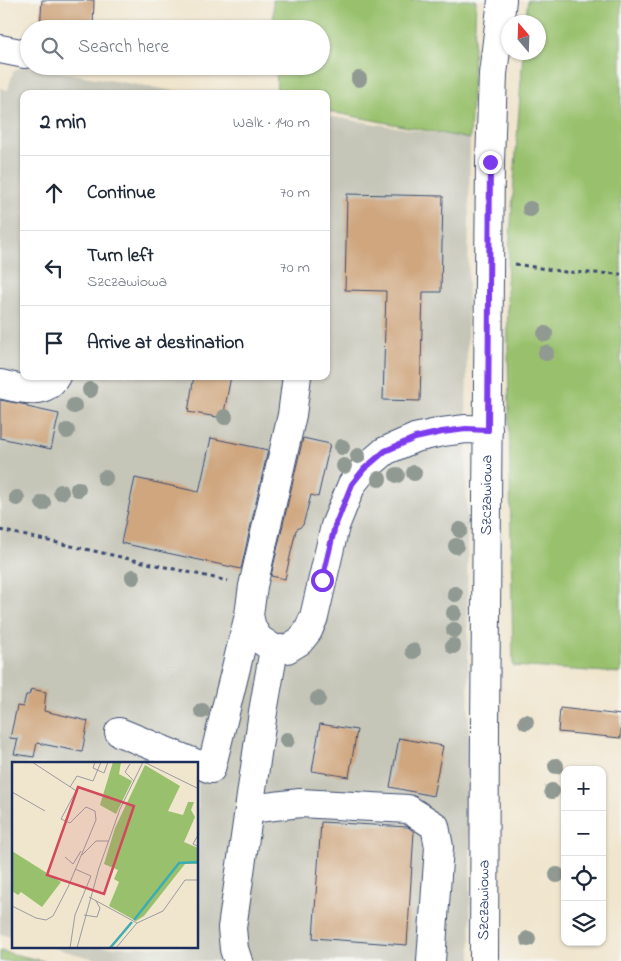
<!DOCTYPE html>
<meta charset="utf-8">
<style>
body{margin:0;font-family:"Indie Flower",sans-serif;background:#f2f2f3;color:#1f2937}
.controls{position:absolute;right:15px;bottom:15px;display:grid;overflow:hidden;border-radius:10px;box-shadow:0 1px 4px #0004}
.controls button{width:45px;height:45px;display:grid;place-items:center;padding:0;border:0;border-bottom:1px solid #e0e1e3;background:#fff;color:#1f2937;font:25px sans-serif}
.compass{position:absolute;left:501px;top:15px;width:45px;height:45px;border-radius:50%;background:#fff;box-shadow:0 1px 4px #0004;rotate:341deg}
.stop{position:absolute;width:15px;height:15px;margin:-11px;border:4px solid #7c3aed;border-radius:50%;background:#fff}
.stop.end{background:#7c3aed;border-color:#fff;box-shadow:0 1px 5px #0008}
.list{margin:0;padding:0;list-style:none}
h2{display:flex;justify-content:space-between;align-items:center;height:65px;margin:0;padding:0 20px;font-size:21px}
h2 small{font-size:16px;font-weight:400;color:#747a83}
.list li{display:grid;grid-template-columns:32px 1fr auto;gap:15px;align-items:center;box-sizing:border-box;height:75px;padding:0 20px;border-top:1px solid #e0e1e3}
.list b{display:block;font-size:19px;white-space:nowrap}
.list p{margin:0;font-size:16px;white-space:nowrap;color:#747a83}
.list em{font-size:16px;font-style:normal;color:#747a83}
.icon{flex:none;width:28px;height:28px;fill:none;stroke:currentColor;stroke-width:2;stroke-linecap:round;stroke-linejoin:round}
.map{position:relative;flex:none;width:621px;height:961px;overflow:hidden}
.search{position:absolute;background:#fff;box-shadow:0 1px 4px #0004;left:20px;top:20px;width:310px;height:55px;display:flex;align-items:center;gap:12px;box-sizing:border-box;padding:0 18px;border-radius:28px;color:#747a83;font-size:19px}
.panel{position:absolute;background:#fff;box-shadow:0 1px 4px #0004;left:20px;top:90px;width:310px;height:290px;border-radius:10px}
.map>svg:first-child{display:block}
</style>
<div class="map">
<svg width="621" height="961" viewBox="0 0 621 961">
<rect width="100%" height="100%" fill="#f6f6f2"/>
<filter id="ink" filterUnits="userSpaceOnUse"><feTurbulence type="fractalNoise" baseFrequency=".02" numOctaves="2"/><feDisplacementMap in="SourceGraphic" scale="10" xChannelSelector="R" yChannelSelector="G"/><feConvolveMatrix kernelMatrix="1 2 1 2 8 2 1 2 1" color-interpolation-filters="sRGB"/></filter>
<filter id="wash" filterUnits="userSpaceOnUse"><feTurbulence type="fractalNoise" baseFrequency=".0096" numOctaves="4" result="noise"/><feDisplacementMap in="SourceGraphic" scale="20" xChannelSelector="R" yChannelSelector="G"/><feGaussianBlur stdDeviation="1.12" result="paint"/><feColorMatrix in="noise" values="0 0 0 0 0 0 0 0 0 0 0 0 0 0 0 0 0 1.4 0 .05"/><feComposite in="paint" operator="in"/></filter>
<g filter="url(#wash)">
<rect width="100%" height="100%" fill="#f0e5cd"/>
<polygon fill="#c5c5b8" points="24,66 193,94 24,94 24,376 326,376 326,116 470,139 466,429 471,961 102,961 50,947 198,947 198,764 14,764 14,938 0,934 0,88 8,90 13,72"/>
<g fill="#99c16d" stroke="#5a7866">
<polygon points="273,0 476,0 470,139 326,111 326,94 277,94 276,66 321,66 321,29 274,29"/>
<polygon points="528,0 621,0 621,673 513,666 507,281 523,53 538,52 538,22 525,22"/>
<polygon points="0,951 44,961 0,961"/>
</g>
<g id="blocks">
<g fill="#cfa67e">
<polygon points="42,0 94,0 93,29 40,28"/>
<polygon points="347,194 443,196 441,292 423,292 420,401 383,400 386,291 345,290"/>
<polygon points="194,376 231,376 223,418 188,412"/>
<polygon points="0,400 27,405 27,407 59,414 51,449 0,438"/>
<polygon points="211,438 268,450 241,569 121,543 135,478 199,492"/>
<polygon points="303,438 330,444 318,497 311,495 303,525 296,530 285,579 271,576"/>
<polygon points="31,689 46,692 44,711 88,721 82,752 37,743 34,757 14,754 18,739 10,738 17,706 23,707 26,695 29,695"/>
<polygon points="560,708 621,715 621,738 558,732"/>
<polygon points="320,724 357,730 349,777 312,771"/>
<polygon points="399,738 443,746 433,796 390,787"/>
<polygon points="321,822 408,827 414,832 407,945 313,938"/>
</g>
</g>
</g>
<g filter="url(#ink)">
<use href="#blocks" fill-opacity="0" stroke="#3b4a6f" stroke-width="1"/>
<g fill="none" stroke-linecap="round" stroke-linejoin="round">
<g stroke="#3b4a6f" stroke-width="30">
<g id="minor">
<polyline points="0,49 25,54"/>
<polyline points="297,376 292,415 253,586 249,615 252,628 259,639 274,649 287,649 300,641 308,631 314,617 335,526 352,484 364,469 385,451 415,438 442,432 466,429 488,430"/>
<path d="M 0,384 C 18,388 44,397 56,376"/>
<polyline points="119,732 197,764"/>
<polyline points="198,764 211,769 249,615"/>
<polyline points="249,809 300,803 408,809 435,826 439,847 431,961"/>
<polyline points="238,961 234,949 232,928 263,712 274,649"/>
<path id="s1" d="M 484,961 L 485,726 L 490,162 L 493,74 L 502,0"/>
</g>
</g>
<g stroke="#3b4a6f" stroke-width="3" stroke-dasharray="4 4" stroke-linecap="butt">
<polyline points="515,264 565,272 621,274"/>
<polyline points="0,530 228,581"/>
</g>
<use href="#minor" stroke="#fff" stroke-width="28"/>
</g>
<g fill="#909992">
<circle cx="359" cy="79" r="8"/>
<circle cx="530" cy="209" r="8"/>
<circle cx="545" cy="334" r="8"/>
<circle cx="546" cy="353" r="8"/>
<circle cx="90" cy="390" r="8"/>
<circle cx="74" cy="406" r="8"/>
<circle cx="225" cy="417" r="8"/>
<circle cx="67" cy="431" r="8"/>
<circle cx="342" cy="447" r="8"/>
<circle cx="358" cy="456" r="8"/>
<circle cx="344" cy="466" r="8"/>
<circle cx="414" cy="473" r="8"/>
<circle cx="397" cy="475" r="8"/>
<circle cx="105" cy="478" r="8"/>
<circle cx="379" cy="479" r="8"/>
<circle cx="78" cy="489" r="8"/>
<circle cx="61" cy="492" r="8"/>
<circle cx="17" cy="498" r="8"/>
<circle cx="43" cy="503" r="8"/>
<circle cx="460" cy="530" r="8"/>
<circle cx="456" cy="546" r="8"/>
<circle cx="133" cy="577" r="8"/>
<circle cx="455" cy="594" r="8"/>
<circle cx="454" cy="613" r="8"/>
<circle cx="454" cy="630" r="8"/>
<circle cx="453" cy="646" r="8"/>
<circle cx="413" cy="651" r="8"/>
<circle cx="318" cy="699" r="8"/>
<circle cx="202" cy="711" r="8"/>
<circle cx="526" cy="722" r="8"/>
<circle cx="287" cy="740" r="8"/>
<circle cx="556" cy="766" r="8"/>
<circle cx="552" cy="791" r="8"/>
<circle cx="557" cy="875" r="8"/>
<circle cx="528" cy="939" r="8"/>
</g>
</g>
<g fill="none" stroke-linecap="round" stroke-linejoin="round" filter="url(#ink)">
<polyline stroke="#7c3aed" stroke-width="6" points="322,580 335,526 352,484 364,469 385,451 415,438 442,432 466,429 488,430 490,162"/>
</g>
<g text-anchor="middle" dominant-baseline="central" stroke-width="5" stroke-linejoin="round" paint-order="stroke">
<g font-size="16" fill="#1b2f5e" stroke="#f6f6f2">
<text stroke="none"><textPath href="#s1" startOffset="466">Szczawiowa</textPath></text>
<text stroke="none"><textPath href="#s1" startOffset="61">Szczawiowa</textPath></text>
</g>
</g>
<g transform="translate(12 762)">
<rect width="186" height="186" fill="#f0e5cd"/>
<path d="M 101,0 L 109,0 L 107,12 L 120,19 L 104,52 L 88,43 ZM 133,3 L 168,24 L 156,49 L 171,53 L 176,40 L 182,40 L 179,48 L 183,55 L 172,80 L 186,86 L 186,102 L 173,102 L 132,154 L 124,159 L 97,144 L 107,120 L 102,117 L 106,108 L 92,102 L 103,66 ZM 0,89 L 49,120 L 30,145 L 9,130 L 6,133 L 0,129 Z" fill="#99c16d"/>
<path fill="none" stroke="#3badb3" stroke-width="2.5" d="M 122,158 L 167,101 L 187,100M 98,186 L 120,160"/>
<path fill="none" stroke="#9b9ca1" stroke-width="1" d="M 20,0 L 66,30M 83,0 L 81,6 L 92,11 L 96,0M 132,0 L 187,27M 118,2 L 113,10 L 122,19M 58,25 L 65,14 L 81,19 L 89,0M 0,30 L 33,49M 187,71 L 181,82 L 187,85M 70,93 L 84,79 L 97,79M 53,95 L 61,102 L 69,89M 77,135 L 125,161M 0,144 L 24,156 L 34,158 L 41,154 L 56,125 L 84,58 L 83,49 L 74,45 L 58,61 L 49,57 L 64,29M 72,153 L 85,155 L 88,146 L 84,139M 58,186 L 63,153 L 79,114 L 63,107M 65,186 L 87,106 L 108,47 L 131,0M 104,186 L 125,161 L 151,149 L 173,118 L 187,118"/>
<path fill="#d1495b" fill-opacity="0.15" stroke="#d1495b" stroke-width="2.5" d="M 66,25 L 122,44 L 92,132 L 35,113 Z"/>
<rect width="186" height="186" fill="none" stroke="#1b2f5e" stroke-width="2.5"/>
</g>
</svg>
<div class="controls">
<button>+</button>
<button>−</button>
<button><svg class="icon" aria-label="locate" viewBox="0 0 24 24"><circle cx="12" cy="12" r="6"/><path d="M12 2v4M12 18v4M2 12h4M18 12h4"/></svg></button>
<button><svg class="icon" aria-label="layers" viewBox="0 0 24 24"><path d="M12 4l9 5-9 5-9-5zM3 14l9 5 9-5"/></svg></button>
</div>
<svg class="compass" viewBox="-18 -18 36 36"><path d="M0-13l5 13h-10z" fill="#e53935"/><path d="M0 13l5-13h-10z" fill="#747a83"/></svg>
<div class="stop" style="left:322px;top:580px"></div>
<div class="stop end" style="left:490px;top:162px"></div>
<div class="search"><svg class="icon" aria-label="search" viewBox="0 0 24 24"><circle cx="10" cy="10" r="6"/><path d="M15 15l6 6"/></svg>Search here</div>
<section class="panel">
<h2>2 min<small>Walk · 140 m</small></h2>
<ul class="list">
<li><svg class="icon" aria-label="ahead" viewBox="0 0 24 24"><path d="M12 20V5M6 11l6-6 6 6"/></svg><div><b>Continue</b></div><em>70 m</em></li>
<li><svg class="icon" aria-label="left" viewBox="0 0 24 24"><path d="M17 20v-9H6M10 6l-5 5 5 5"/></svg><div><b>Turn left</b><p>Szczawiowa</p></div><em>70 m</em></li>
<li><svg class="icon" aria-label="arrive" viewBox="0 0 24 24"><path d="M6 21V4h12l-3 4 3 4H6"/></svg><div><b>Arrive at destination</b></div></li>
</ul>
</section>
</div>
